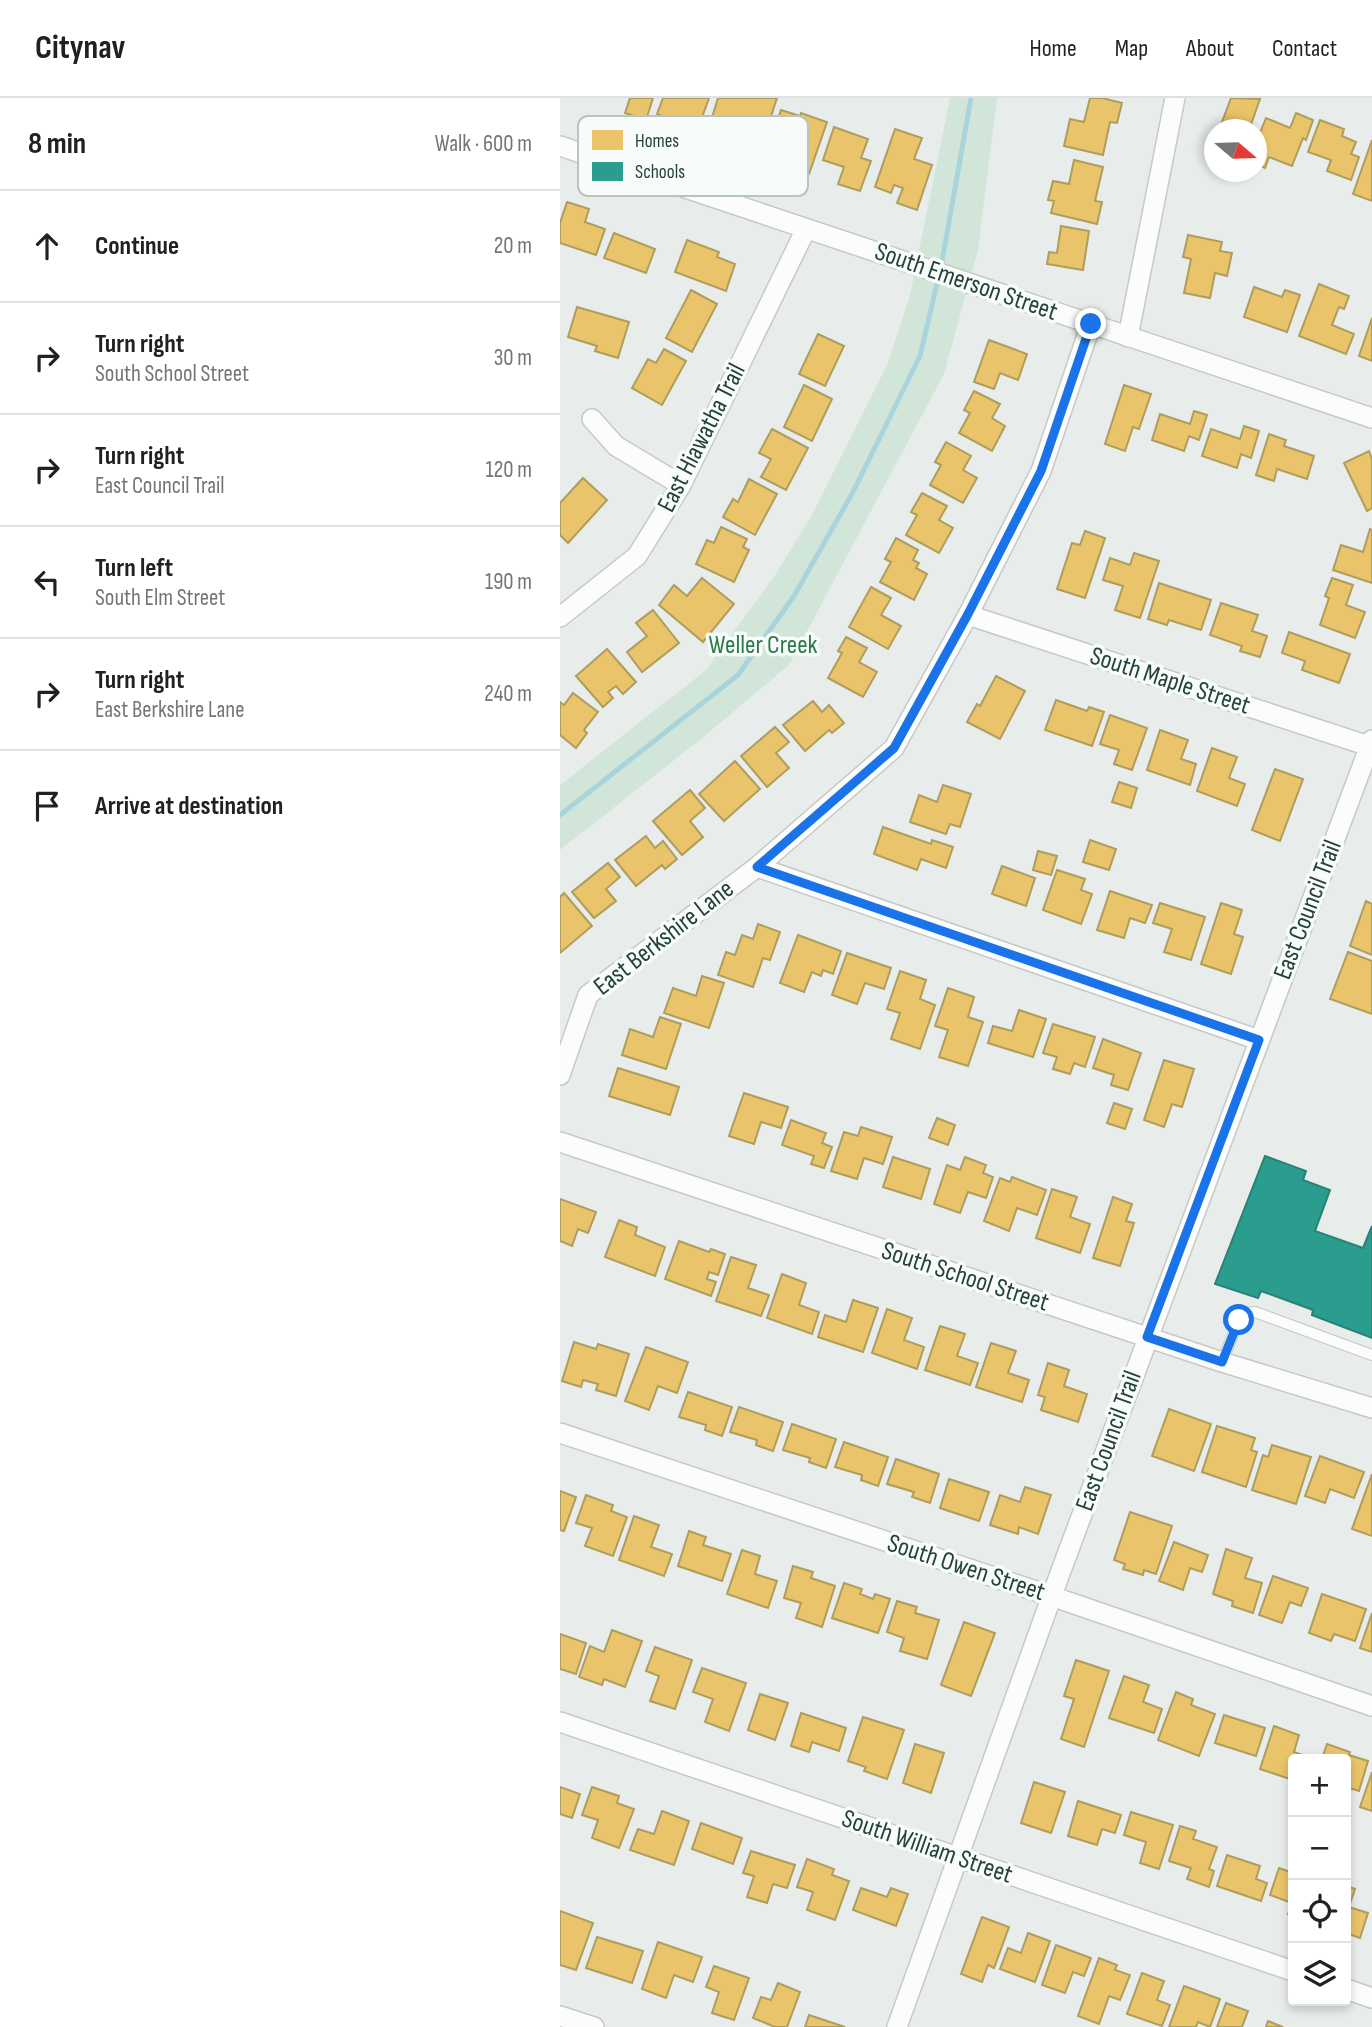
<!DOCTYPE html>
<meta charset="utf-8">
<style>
body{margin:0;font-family:"Sofia Sans Condensed",sans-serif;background:#f6f6f6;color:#202124}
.controls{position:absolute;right:21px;bottom:21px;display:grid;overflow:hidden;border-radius:7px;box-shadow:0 4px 10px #0003}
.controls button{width:63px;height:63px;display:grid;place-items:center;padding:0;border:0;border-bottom:2px solid #e0e0e0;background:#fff;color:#202124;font:35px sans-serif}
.compass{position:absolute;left:644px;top:21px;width:63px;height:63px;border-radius:50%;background:#fff;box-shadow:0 4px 10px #0003;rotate:109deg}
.stop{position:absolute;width:21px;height:21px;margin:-16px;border:5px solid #1a73e8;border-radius:50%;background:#fff}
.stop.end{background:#1a73e8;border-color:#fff;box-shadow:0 2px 7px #0008}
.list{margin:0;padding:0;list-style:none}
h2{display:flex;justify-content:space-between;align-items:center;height:91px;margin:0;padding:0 28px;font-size:30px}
h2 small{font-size:23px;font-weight:400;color:#757577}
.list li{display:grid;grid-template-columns:46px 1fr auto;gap:21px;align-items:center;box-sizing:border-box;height:112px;padding:0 28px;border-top:2px solid #e0e0e0}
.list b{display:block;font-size:26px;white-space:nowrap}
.list p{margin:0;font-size:23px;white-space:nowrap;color:#757577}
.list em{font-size:23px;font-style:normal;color:#757577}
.icon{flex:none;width:38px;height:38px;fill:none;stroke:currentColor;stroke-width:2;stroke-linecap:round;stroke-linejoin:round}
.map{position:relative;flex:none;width:812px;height:1929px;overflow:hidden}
header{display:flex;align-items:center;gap:42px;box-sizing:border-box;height:98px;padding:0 35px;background:#fff;border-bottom:2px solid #e0e0e0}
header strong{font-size:33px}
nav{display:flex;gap:38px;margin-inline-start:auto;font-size:24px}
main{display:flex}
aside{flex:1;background:#fff}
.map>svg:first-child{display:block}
</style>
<header>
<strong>Citynav</strong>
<nav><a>Home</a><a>Map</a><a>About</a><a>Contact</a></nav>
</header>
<main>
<aside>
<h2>8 min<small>Walk · 600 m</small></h2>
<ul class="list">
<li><svg class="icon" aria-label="ahead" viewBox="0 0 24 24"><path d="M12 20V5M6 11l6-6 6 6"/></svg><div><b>Continue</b></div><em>20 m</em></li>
<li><svg class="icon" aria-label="right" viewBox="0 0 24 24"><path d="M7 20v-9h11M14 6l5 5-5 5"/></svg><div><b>Turn right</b><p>South School Street</p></div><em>30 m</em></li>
<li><svg class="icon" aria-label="right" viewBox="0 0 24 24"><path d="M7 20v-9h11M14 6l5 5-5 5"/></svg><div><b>Turn right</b><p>East Council Trail</p></div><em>120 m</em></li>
<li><svg class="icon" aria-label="left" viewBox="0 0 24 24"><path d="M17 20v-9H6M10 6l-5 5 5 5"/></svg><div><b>Turn left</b><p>South Elm Street</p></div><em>190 m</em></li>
<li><svg class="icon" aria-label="right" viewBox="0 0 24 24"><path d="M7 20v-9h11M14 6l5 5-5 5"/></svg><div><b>Turn right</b><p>East Berkshire Lane</p></div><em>240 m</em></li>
<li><svg class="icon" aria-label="arrive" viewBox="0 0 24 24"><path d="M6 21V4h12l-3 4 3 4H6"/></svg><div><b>Arrive at destination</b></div></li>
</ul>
</aside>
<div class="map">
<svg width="812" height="1929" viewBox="0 0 812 1929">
<rect width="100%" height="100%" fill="#e8edeb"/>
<polygon fill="#d1e6d8" points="390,0 437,0 418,152 384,276 229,567 141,641 0,752 0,687 146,572 215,477 252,417 327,267 350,197"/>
<g fill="#e9c46a" stroke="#ae9d5c" stroke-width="2">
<polygon points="70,0 93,0 86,22 65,15"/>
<polygon points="103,0 149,0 135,39 114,31 117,23 97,16"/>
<polygon points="158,0 217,0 200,52 181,46 184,36 176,33 170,50 145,42"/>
<polygon points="530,0 542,0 562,5 557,25 550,24 543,57 504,48 510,21 524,24"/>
<polygon points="671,0 700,1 689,32 659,32"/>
<polygon points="221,12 240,18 241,15 267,24 249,76 233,71 237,62 229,59 225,69 204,61"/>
<polygon points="736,15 753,22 746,42 743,40 732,68 709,59 705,70 696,66 696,45 706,20 730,30"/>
<polygon points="760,22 784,31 782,38 796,44 791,56 799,59 791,82 767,73 771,62 748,54"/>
<polygon points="274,29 308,41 301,60 311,63 300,93 278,86 284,69 263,62"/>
<polygon points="335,31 362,40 354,61 372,67 357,112 337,105 343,90 334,87 331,95 315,89"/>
<polygon points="653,33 654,34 654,57 645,53"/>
<polygon points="812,42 812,103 793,96"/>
<polygon points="514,62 543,69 535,103 542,104 537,126 491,115 494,103 488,102 493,83 509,86"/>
<polygon points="7,104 29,111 25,124 45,131 36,157 0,145 0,125"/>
<polygon points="501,128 529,133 523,172 487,166 489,154 497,155"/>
<polygon points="54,135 95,151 86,175 44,160"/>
<polygon points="628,137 662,144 660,153 672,155 667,178 655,175 650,200 624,195 631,161 623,159"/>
<polygon points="127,142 159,154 157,159 175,166 166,193 115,174"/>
<polygon points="759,186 789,198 784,211 779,209 772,227 794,236 786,256 739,238"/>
<polygon points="694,189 722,199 725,192 740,197 727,234 684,219"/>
<polygon points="131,192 157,206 132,254 106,240"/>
<polygon points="17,209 69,224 58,260 35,253 37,248 8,239"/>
<polygon points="812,220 812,263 799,258"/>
<polygon points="258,236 284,248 265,288 239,276"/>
<polygon points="429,242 467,256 458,282 440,275 434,291 414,284"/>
<polygon points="104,251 126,263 102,307 72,290 88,261 96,265"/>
<polygon points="244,287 272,301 252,343 224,329"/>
<polygon points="564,287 591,296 579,331 573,329 565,353 545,346"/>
<polygon points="414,293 440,306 432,320 445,328 432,353 399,335 410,315 404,312"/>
<polygon points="634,313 647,317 639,342 629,338 624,353 592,342 600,316 630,326"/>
<polygon points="684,328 699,333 691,360 681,356 677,370 642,358 651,331 680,341"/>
<polygon points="212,331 248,350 226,392 201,379 211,361 199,355"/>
<polygon points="709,336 726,342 724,348 754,358 747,381 717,371 714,383 696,377"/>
<polygon points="386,344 411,358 403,372 417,380 403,405 370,387 381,367 375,364"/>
<polygon points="809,353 812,361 812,410 807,413 784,365"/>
<polygon points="23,380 47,402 8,445 0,437 0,405"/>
<polygon points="189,381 217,396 195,437 163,419 173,401 178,404"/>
<polygon points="362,395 387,408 379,422 393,430 379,455 346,437 357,417 351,414"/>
<polygon points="161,429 187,441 183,449 189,452 174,484 136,466 147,442 154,445"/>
<polygon points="810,431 812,432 812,485 773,472 781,447 803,454"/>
<polygon points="525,433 545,440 525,500 497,491 512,445 520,447"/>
<polygon points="336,440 358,452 353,462 359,465 356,470 367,476 354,502 320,484 331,464 325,461"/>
<polygon points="574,455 599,463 580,520 555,512 563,488 543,482 550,460 570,467"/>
<polygon points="142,480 174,506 143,544 99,507 114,487 127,498"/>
<polygon points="772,480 793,487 786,507 805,514 795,540 760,527 769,500 765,498"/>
<polygon points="599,485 651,502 641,532 609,522 607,527 588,521"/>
<polygon points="311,489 331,500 321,517 341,528 328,551 289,529"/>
<polygon points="661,505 698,517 692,533 707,538 700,559 680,553 682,548 650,537"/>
<polygon points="93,512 119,545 82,574 67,554 87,538 76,525"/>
<polygon points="729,534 790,556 779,585 742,572 745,563 722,555"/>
<polygon points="286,539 307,550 299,564 317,574 303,599 268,580 282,555 278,553"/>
<polygon points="47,551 76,584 63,596 56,588 48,594 53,600 43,609 16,578"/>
<polygon points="436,578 465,593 440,641 407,624 417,606 420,608"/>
<polygon points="13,595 38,614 24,632 27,635 16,650 0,637 0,604 4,607"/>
<polygon points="496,602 527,613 529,609 544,614 532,648 485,632"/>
<polygon points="253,603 262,614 269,607 284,625 272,635 269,632 245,653 223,627"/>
<polygon points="550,617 587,630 572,672 554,666 559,652 540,646"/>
<polygon points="215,629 229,644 216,655 229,670 207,689 181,658"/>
<polygon points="600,632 628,642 621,661 636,666 630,687 587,672"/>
<polygon points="652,650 677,659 669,680 685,686 677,708 637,693"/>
<polygon points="175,663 200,691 164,723 139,696"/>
<polygon points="715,671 743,681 720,743 692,732"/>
<polygon points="559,684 577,690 571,710 552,704"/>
<polygon points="383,687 411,696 400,729 390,726 386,736 350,724 359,697 377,704"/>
<polygon points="130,692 145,710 130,723 143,739 122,757 93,723"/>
<polygon points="323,729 371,746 372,742 393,749 386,770 361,761 357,772 314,756"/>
<polygon points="86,738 95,750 103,743 117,761 105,771 102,767 76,788 55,762"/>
<polygon points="530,742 556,751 549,772 523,764"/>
<polygon points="478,753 497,758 491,777 473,772"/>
<polygon points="48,765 60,779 46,791 56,803 34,820 12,794"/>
<polygon points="442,768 475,780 466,808 432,796"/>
<polygon points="497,772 525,781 521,792 532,796 521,826 483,812"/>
<polygon points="550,793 592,807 585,825 570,820 564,840 537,832"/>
<polygon points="4,795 32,828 0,855 0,799"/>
<polygon points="806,803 812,806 812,857 790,848"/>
<polygon points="600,805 645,819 631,862 604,854 612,831 593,825"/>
<polygon points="661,805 682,812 674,836 683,839 671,876 641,866"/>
<polygon points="198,826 220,834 210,862 203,860 193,889 158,877 166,854 175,857 182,837 193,841"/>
<polygon points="238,837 281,853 273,876 263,872 261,878 252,874 244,894 220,885"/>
<polygon points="788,854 812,863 812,916 770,901"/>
<polygon points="287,855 331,870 324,891 305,885 297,906 272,897"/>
<polygon points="340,873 366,882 360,901 375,907 360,951 331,941 340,915 327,911"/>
<polygon points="142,878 164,885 149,930 104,915 113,890 136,898"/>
<polygon points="388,890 414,899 408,919 423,924 408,968 379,959 388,932 375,928"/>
<polygon points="459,912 486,921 473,959 428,945 433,928 452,933"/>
<polygon points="100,919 121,926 106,971 62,957 70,931 93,939"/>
<polygon points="493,926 535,939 525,969 514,965 510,976 493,971 497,959 483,955"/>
<polygon points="543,941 581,955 568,992 551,987 554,977 533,970"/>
<polygon points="604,962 634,971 622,1009 612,1006 604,1029 584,1022"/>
<polygon points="58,970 119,989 110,1017 49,998"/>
<polygon points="184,995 228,1009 221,1030 201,1024 194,1046 169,1038"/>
<polygon points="554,1005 572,1011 565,1031 547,1025"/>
<polygon points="377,1020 395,1027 388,1047 369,1040"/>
<polygon points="231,1022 266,1035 262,1045 272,1049 264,1070 251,1066 254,1058 222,1047"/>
<polygon points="301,1029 332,1039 323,1066 304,1060 297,1081 271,1073 284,1034 298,1038"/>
<polygon points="333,1059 370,1071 361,1101 323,1089"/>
<polygon points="405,1059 426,1067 423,1075 433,1079 426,1100 408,1094 400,1115 374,1106 387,1067 400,1072"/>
<polygon points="452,1079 486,1092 477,1117 457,1110 449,1133 424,1123 440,1080 450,1084"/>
<polygon points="492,1091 517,1099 510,1119 530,1126 520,1155 476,1140"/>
<polygon points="553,1099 572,1106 566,1123 574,1125 560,1168 533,1160"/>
<polygon points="0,1101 36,1114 28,1135 18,1131 12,1148 0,1143"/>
<polygon points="59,1122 77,1129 75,1137 105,1149 95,1178 45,1159"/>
<polygon points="119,1143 149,1154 151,1151 165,1156 158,1177 149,1174 147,1181 156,1184 151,1198 105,1181"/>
<polygon points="171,1159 196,1167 188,1190 209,1197 201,1218 156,1203"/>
<polygon points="222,1176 246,1185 239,1207 259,1214 252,1236 207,1220"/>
<polygon points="293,1202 318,1210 303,1254 258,1239 265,1217 286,1224"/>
<polygon points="327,1211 352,1220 344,1242 364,1249 357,1271 312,1255"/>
<polygon points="380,1228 405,1236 397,1258 418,1265 410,1287 365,1272"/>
<polygon points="14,1244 36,1251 38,1246 69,1256 56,1298 36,1292 38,1286 23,1282 21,1289 2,1283"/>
<polygon points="431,1245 456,1253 448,1275 469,1282 462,1304 416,1289"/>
<polygon points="86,1249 128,1264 117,1295 98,1288 89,1312 65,1303"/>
<polygon points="488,1265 509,1272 504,1288 527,1296 518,1324 481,1312 485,1299 478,1297"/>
<polygon points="128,1294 172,1309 162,1338 145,1332 146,1327 119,1319"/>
<polygon points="179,1309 223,1324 213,1353 196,1347 197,1342 170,1334"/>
<polygon points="609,1311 651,1326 634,1373 592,1358"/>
<polygon points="232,1326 276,1341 266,1370 249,1364 250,1360 223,1352"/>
<polygon points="657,1328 695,1340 691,1352 697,1354 686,1389 642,1374"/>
<polygon points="284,1344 328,1359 318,1388 301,1382 302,1377 275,1369"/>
<polygon points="712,1347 751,1359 736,1406 692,1392 703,1357 708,1359"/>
<polygon points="760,1358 804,1374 794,1400 770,1391 765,1405 745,1398"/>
<polygon points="336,1361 379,1376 370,1405 352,1399 354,1394 327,1386"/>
<polygon points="812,1376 812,1438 792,1431"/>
<polygon points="389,1381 429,1394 419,1423 380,1410"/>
<polygon points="465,1389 491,1397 478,1436 459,1429 458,1436 430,1427 440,1397 460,1404"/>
<polygon points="0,1393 16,1399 4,1433 0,1432"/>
<polygon points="26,1397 53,1407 51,1413 67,1419 53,1458 25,1448 32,1430 16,1425"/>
<polygon points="570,1414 612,1428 596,1476 584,1472 583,1477 563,1471 565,1466 554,1462"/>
<polygon points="74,1418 99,1427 91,1449 112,1456 104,1478 59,1462"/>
<polygon points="129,1433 146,1439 143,1447 171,1456 162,1483 118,1468"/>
<polygon points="614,1444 648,1457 642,1474 630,1470 623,1492 599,1483"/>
<polygon points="666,1451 692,1460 685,1480 702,1485 693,1515 672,1508 673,1503 653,1496"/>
<polygon points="182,1452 200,1458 195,1476 217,1483 208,1510 167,1496"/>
<polygon points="233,1468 253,1474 251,1480 275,1488 262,1529 236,1520 241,1505 224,1500"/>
<polygon points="713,1478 748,1490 741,1508 730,1504 722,1525 699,1517"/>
<polygon points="284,1485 302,1491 300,1496 313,1501 315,1496 330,1501 318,1535 272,1520"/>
<polygon points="762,1496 806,1511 795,1543 774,1536 771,1543 749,1535"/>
<polygon points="337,1503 357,1509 355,1515 379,1522 367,1561 340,1553 344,1540 327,1534"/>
<polygon points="812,1515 812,1554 800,1550"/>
<polygon points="404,1524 435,1535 411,1598 381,1587"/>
<polygon points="52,1532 82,1543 65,1589 44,1581 42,1587 19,1579 30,1548 44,1554"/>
<polygon points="0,1536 26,1545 16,1576 0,1571"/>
<polygon points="95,1549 132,1562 115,1611 90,1603 99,1578 86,1573"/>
<polygon points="516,1562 549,1573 524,1649 501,1641 514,1601 504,1598"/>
<polygon points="142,1570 186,1585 169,1633 145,1624 153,1601 133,1594"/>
<polygon points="564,1578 589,1587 583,1604 602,1611 594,1635 549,1620"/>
<polygon points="616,1594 633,1601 631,1607 655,1616 639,1658 598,1642"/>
<polygon points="200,1596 228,1605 215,1642 188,1632"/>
<polygon points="241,1615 286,1630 279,1653 252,1644 249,1654 231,1648"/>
<polygon points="664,1617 705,1630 696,1658 655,1645"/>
<polygon points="303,1619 344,1632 327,1681 304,1673 306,1669 288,1663"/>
<polygon points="714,1628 739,1637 734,1654 753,1661 733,1661 733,1682 700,1671"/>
<polygon points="355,1646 384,1655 371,1695 343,1685"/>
<polygon points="767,1646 790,1654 789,1657 808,1663 799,1693 786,1689 786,1661 762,1661"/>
<polygon points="812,1674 812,1713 800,1709"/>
<polygon points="474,1684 505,1694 491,1735 461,1725"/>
<polygon points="0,1689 20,1696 12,1720 0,1716"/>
<polygon points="32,1689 59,1698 57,1705 74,1711 59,1750 32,1740 38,1722 22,1717"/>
<polygon points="518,1703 561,1717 555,1735 542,1731 537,1747 508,1738"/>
<polygon points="102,1713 129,1723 114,1767 70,1752 78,1731 94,1736"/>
<polygon points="571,1714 613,1727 599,1771 580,1765 586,1744 564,1737"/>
<polygon points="141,1725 182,1740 173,1766 132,1751"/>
<polygon points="620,1728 636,1733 633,1741 657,1749 649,1771 654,1773 649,1789 627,1781 631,1770 609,1763"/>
<polygon points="191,1753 235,1767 227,1790 213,1786 207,1805 187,1799 194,1778 183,1775"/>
<polygon points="667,1757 700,1768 696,1781 707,1785 701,1803 657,1788"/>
<polygon points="247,1761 274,1771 272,1777 289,1783 275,1822 247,1812 253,1794 237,1789"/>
<polygon points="719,1770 733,1775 733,1817 728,1816 732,1805 710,1797"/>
<polygon points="786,1788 795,1791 789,1809 808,1815 800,1840 786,1835"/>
<polygon points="301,1790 327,1799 331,1790 348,1796 336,1828 293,1812"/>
<polygon points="0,1813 33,1825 16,1872 0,1867"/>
<polygon points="422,1819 449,1829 434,1870 428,1867 422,1884 401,1876"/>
<polygon points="468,1835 490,1843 475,1884 440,1871 448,1850 461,1855"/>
<polygon points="37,1839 83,1853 72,1885 26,1870"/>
<polygon points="98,1844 142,1859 133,1884 114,1877 106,1900 82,1891"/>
<polygon points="496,1847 531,1860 524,1878 513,1874 505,1895 482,1887"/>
<polygon points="539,1860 557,1867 555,1872 570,1877 560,1902 549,1898 539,1926 518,1918"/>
<polygon points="154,1868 189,1880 174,1922 152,1915 159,1894 146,1889"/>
<polygon points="582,1875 604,1883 597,1902 610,1907 602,1928 567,1916"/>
<polygon points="218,1885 240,1894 227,1929 215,1929 193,1920 201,1899 211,1902"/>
<polygon points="624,1888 660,1901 650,1929 638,1924 636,1929 609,1929"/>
<polygon points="666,1905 688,1913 682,1929 657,1929"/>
<polygon points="249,1917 285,1929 245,1929"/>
<polygon points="708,1923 723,1929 706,1929"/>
</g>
<polygon fill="#2a9d8f" stroke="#288276" stroke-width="2" points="705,1058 746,1073 743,1082 770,1092 755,1133 803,1150 812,1128 812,1240 752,1217 753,1212 701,1193 698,1200 655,1186"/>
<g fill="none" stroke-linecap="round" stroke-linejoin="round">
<polyline stroke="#a9d4db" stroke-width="5" points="0,717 178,577 234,498 293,394 360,258 381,169 411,0"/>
<g stroke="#c5cac8" stroke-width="12">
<polyline id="lane" points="662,1264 679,1222 687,1215 695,1214 812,1257"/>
</g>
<g stroke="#c5cac8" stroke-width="22">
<g id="street">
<polyline points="0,48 812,320"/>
<polyline points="568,239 615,0"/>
<polyline points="32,321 56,348 121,387"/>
<polyline points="408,517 812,649"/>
<polyline points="0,519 77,458 121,387 246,131"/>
<polyline points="197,769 699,942"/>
<polyline points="0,977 28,897 197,769 334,650 408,517 481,373 531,226"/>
<polyline points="0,1044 662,1264 812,1310"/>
<polyline points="0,1335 491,1498 812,1608"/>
<polyline points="0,1624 733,1873"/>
<polyline points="786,1891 812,1900"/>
<polyline points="0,1918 34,1929"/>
<polyline points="337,1929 499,1478 812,642"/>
</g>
</g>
<use href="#lane" stroke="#fcfcfc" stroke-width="10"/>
<use href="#street" stroke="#fcfcfc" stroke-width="19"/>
</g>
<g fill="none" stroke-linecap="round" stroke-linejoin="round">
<polyline stroke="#1a73e8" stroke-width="9" points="531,226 481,373 408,516 334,650 197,769 699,942 587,1239 662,1264 679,1222"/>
</g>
<g text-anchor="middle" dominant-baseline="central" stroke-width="7" stroke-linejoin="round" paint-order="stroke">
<g font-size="26" fill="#24423a" stroke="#f7fbf9">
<text transform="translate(406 184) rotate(19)">South Emerson Street</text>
<text transform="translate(142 340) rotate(-63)">East Hiawatha Trail</text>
<text transform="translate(610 583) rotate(18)">South Maple Street</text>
<text transform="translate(748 812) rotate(-69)">East Council Trail</text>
<text transform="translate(104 840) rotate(-38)">East Berkshire Lane</text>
<text transform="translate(405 1179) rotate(18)">South School Street</text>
<text transform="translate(549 1343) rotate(-70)">East Council Trail</text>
<text transform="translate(406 1470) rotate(18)">South Owen Street</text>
<text transform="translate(367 1749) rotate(19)">South William Street</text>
</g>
<g font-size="26" fill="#2d7a4b" stroke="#f7fbf9">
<text x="203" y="547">Weller Creek</text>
</g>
</g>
<rect x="18" y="18" width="230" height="80" rx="10" fill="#f7fbf9" stroke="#b8c4c0" stroke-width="2"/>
<rect x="32" y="32" width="31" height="20" fill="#e9c46a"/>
<rect x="32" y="64" width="31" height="19" fill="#2a9d8f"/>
<g font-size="19" fill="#24423a">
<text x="75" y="49">Homes</text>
<text x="75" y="80">Schools</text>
</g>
</svg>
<div class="controls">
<button>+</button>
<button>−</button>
<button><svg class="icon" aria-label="locate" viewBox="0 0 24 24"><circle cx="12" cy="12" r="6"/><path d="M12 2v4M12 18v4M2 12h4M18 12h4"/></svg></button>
<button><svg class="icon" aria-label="layers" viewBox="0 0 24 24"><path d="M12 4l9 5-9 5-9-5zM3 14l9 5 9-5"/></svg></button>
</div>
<svg class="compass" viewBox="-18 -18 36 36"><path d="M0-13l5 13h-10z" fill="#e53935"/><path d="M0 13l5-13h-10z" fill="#757577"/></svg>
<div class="stop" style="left:679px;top:1222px"></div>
<div class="stop end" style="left:531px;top:226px"></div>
</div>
</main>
